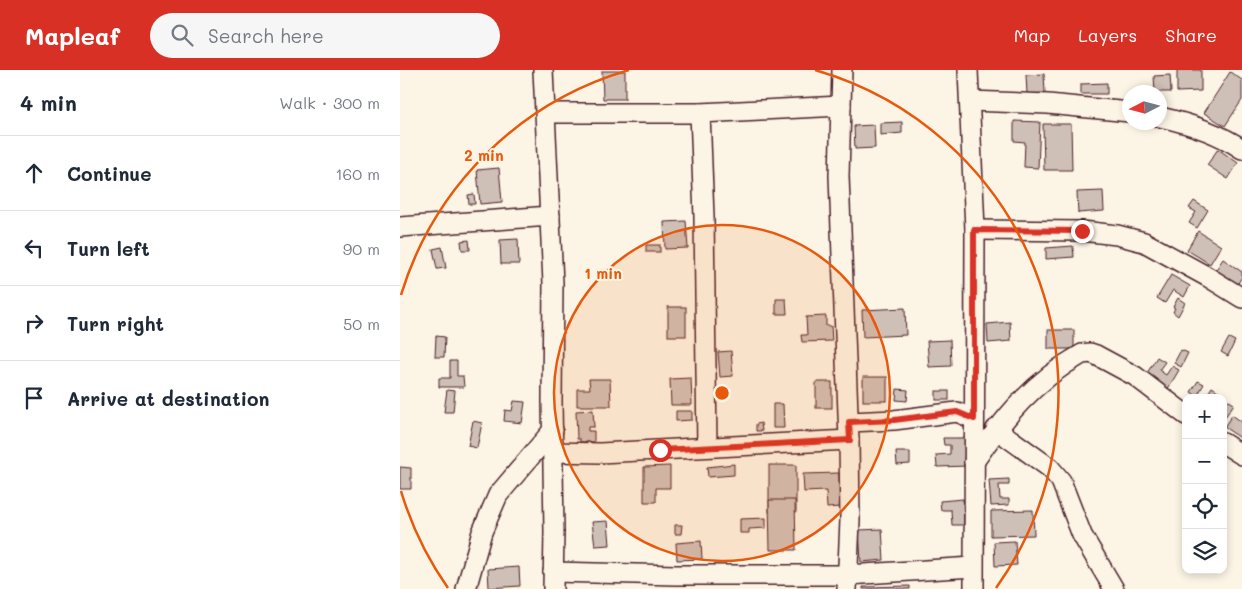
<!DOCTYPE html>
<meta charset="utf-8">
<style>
body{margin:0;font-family:Mali,sans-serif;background:#f6f6f7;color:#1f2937}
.controls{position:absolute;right:15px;bottom:15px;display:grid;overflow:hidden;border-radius:10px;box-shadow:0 2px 8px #0003}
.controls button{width:45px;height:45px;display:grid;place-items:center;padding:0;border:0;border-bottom:1px solid #e0e1e3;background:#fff;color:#1f2937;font:25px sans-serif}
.compass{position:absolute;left:722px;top:15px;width:45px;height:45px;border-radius:50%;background:#fff;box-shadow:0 2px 8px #0003;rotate:264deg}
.stop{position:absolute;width:15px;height:15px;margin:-11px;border:4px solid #d93025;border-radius:50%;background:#fff}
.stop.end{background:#d93025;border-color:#fff;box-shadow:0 1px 5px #0008}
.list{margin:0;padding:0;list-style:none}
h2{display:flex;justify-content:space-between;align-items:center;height:65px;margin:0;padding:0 20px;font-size:21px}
h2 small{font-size:16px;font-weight:400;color:#747a83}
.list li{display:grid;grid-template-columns:32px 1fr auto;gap:15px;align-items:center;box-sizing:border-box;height:75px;padding:0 20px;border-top:1px solid #e0e1e3}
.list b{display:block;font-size:19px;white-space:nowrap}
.list em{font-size:16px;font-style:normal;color:#747a83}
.icon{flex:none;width:28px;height:28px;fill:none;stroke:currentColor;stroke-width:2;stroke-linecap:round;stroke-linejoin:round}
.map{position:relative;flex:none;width:842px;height:519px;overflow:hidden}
header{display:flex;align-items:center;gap:30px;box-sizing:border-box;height:70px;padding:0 25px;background:#d93025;color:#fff}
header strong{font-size:24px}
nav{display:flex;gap:28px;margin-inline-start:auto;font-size:18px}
.search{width:350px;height:45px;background:#f6f6f7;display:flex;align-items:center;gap:12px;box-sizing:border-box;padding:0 18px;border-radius:28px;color:#747a83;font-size:19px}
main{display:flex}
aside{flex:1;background:#fff}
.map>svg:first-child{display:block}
</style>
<header>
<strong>Mapleaf</strong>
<div class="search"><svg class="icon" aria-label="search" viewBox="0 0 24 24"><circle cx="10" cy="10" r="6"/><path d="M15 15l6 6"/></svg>Search here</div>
<nav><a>Map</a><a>Layers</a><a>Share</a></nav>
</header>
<main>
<aside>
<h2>4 min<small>Walk · 300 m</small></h2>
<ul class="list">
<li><svg class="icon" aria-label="ahead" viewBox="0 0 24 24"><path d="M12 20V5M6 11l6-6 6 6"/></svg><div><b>Continue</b></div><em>160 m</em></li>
<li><svg class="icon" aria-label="left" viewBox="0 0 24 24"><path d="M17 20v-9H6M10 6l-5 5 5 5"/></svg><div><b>Turn left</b></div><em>90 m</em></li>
<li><svg class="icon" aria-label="right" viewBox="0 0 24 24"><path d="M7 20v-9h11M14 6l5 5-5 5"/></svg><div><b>Turn right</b></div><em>50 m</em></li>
<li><svg class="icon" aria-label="arrive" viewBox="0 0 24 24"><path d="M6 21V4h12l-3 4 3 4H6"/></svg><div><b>Arrive at destination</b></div></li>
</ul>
</aside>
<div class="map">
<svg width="842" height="519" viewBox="0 0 842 519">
<rect width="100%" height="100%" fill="#fcf5e5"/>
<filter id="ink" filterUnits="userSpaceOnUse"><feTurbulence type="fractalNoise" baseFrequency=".02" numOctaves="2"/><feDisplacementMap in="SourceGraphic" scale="10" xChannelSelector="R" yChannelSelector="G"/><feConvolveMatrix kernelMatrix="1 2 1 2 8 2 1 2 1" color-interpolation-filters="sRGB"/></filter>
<g filter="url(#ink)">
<g fill="#cfc0b7" stroke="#4a1f2b">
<polygon points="777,0 801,0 801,21 777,22"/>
<polygon points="202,1 225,1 225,29 203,29"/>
<polygon points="830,2 842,10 842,30 825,56 804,43"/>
<polygon points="644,4 645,23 627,24 626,5"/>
<polygon points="770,5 771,22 755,22 754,6"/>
<polygon points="707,13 707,24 681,24 681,14"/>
<polygon points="614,51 640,52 638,98 624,97 625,72 614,71"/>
<polygon points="502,52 502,63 480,65 480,53"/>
<polygon points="643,54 671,54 672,100 644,100"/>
<polygon points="474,55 475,78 455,79 454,56"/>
<polygon points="818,79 838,93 828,109 807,95"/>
<polygon points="99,98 102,132 80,134 77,100"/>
<polygon points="703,121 704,141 678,143 677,122"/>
<polygon points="74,124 75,134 69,134 68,125"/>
<polygon points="794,131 808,140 797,158 789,153 796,142 789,138"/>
<polygon points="286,151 288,178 265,179 264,152"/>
<polygon points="798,161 821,176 810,194 787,180"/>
<polygon points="118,169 119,194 101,194 100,170"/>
<polygon points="69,170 70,180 62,180 61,171"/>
<rect x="246" y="175" width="14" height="7"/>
<polygon points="673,176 674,187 646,189 646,178"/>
<polygon points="42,177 46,198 37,199 33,179"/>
<polygon points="823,189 842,202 842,207 836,216 815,201"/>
<polygon points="771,205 790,216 784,227 773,220 765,233 757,228"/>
<polygon points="778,228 785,233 778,246 773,242 775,238 773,237"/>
<polygon points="376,229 386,229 387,244 376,244"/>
<rect x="268" y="237" width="18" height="29"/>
<polygon points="505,238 506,265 463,267 462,240"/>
<polygon points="426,246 426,256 431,256 432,271 402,272 401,265 407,265 406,247"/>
<polygon points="610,252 611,271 588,273 587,254"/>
<rect x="648" y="260" width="26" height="19"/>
<polygon points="36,266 45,267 44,287 35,287"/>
<polygon points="829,268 835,271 828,286 821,282"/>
<polygon points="550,270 551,296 529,297 527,271"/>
<polygon points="781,280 788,283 781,297 774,293"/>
<polygon points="331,281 333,306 320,307 318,282"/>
<polygon points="757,287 765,292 759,300 766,305 772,296 779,300 766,322 744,308"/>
<polygon points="50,291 57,291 57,306 63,306 64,317 39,317 39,308 50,308"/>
<rect x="463" y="307" width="24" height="24"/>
<polygon points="291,308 292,335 271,335 270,309"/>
<polygon points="189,309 210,309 211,336 177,336 177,319 190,319"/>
<polygon points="798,311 804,314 797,326 791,322"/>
<rect x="416" y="312" width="16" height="26"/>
<polygon points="812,317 821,323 817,328 805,328"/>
<polygon points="497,319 508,320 507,331 496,330"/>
<polygon points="47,320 55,321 53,342 44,342"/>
<rect x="536" y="321" width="13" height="9"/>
<polygon points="826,329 834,334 823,350 823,334"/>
<polygon points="114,331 125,332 122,353 104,351 105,340 112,341"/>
<polygon points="373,334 383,334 384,358 373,358"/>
<polygon points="193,340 194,357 188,357 188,361 194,361 194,372 180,372 180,369 177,369 176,341"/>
<polygon points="276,341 292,341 292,350 276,351"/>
<polygon points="832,345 842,352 842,369 824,357"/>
<polygon points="73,351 82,353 77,378 68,376"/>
<polygon points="361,353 362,361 356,361 356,354"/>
<polygon points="543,368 567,368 568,396 537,397 536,385 550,384 550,375 544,375"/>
<polygon points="496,382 510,382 510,394 497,395"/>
<polygon points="334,394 334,405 308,407 307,397"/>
<rect x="369" y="395" width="27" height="47"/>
<polygon points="270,396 270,418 256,418 256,432 244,432 244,397"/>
<polygon points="0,397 11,398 11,419 0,419"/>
<polygon points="439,403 440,437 427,438 426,421 404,422 403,404"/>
<polygon points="609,409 609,415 599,415 600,429 609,429 609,435 591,436 589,410"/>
<polygon points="563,429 564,455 552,455 551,440 541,440 540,431"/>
<polygon points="369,430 395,430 396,480 370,480"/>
<polygon points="633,440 634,465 591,466 591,441"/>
<polygon points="366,448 366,458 349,459 349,463 340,463 340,449"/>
<polygon points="208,451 210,475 195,476 192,452"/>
<polygon points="275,455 282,455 281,464 275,464"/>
<polygon points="482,459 484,490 461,492 459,460"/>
<polygon points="301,471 302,489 277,490 276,473"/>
<polygon points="615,471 617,495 595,496 594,472"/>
<polygon points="119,497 120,516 89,518 88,499"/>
<polygon points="510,516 510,519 463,519 463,517"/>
</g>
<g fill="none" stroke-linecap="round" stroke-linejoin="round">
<g stroke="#4a1f2b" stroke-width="22">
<g id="minor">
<polyline points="143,0 153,213 152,331 154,462 153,519"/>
<polyline points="442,0 439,106 449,370 450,450 447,519"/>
<polyline points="568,0 575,160 574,519"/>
<polyline points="570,31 648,34 730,42"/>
<polyline points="146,43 300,43 441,36"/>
<polyline points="300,43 304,147 307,377"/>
<path d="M 760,47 C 787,53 819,63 842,79"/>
<polyline points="0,157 150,146"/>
<polyline points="575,160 682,161 717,165 744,172 808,207 842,228"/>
<polyline points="449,352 494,350 557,342 574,349"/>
<polyline points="596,359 650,398 661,411 682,465 714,519"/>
<polyline points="823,373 842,385"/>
<polyline points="153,382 200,383 449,370"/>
<path d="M 574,392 C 604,347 634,311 682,284 L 690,283 L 696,285 L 735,306 L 786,345"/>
<polyline points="153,502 276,505 448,505 573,497"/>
<polyline points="66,519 82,462 98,425 153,360"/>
</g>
</g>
<use href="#minor" stroke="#fcf5e5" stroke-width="19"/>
</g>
</g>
<g fill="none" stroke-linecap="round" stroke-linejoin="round" filter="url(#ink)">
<polyline stroke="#d93025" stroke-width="6" points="260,380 450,370 449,352 494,350 557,342 574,349 574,160 682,161"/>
</g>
<circle cx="322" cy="323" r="168" fill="#e8590c" fill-opacity=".12"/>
<g fill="none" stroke="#e8590c" stroke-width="2.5">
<circle cx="322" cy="323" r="168"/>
<path d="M48 518A336 336 0 0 1 1 421M1 225A336 336 0 0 1 229 0M415 0A336 336 0 0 1 596 518"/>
</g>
<circle cx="322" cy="323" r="8" fill="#e8590c" stroke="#fcf5e5" stroke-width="2.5"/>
<g font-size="15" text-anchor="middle" font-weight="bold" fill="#e8590c" stroke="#fcf5e5" stroke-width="4" stroke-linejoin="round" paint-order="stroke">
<text x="84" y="91">2 min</text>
<text x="203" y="209">1 min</text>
</g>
</svg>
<div class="controls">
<button>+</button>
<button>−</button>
<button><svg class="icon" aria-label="locate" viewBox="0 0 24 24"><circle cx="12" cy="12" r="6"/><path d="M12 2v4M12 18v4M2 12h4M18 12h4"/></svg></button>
<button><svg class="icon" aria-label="layers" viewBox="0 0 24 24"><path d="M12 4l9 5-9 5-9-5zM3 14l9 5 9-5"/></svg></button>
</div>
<svg class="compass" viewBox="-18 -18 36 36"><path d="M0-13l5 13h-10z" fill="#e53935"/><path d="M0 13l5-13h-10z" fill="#747a83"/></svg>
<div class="stop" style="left:260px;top:380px"></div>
<div class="stop end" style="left:682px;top:161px"></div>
</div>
</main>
